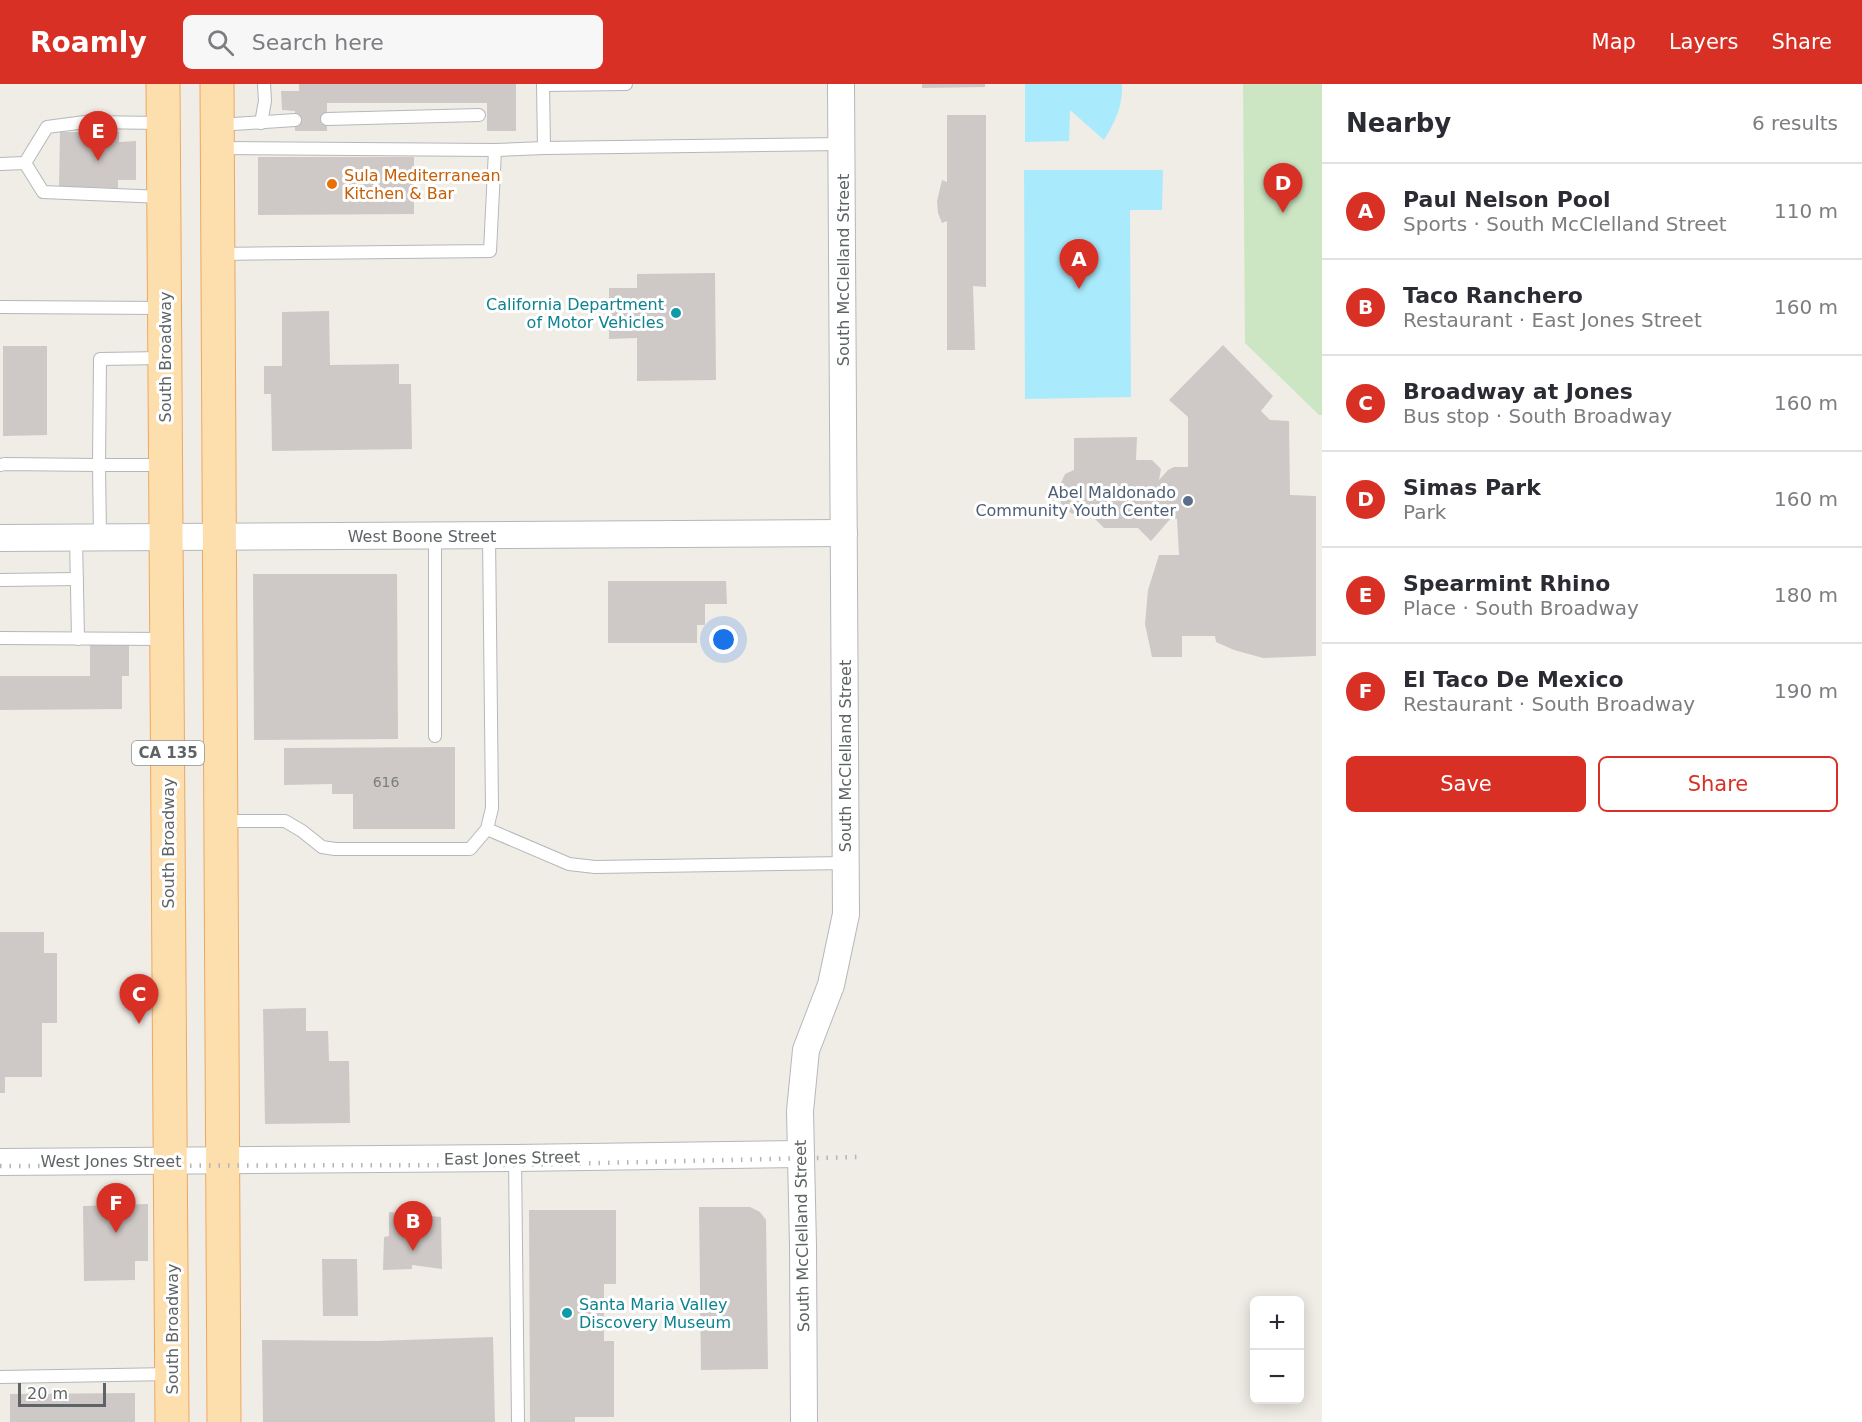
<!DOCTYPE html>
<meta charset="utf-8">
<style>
body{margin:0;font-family:"DejaVu Sans",sans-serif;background:#f7f7f7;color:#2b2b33}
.controls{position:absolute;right:18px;bottom:18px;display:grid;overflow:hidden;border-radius:9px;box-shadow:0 3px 15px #0003}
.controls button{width:54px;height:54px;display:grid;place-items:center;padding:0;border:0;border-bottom:2px solid #e1e1e2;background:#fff;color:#2b2b33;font:30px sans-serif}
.scale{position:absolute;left:18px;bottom:15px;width:88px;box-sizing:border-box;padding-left:6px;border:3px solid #5e6466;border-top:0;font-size:16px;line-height:21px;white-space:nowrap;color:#5e6466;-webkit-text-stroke:4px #fff;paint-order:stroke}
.you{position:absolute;left:724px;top:556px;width:21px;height:21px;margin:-15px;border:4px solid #fff;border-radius:50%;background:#1a73e8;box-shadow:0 0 0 9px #1a73e833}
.badge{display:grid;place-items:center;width:39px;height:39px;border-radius:50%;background:#d93025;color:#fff;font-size:20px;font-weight:700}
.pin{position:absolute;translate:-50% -50px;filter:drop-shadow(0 2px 3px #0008)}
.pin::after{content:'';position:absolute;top:32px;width:21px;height:18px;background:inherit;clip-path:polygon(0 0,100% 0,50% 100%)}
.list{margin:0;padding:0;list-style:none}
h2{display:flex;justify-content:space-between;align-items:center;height:78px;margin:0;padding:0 24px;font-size:26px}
h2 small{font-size:20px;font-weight:400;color:#7c7c81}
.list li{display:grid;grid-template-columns:39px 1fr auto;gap:18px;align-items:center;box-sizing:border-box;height:96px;padding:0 24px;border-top:2px solid #e1e1e2}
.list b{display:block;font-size:22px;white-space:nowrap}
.list p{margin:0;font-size:20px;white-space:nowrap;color:#7c7c81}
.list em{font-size:20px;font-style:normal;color:#7c7c81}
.actions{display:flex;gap:12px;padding:18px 24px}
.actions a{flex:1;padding:14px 0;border:2px solid #d93025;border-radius:9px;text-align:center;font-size:21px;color:#d93025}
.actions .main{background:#d93025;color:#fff}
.icon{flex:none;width:33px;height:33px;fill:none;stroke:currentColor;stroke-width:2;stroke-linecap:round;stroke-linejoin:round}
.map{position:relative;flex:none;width:1322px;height:1338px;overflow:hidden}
header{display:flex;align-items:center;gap:36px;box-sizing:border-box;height:84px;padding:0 30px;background:#d93025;color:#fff}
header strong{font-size:28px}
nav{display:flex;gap:33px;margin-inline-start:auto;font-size:21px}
.search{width:420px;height:54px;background:#f7f7f7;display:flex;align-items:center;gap:15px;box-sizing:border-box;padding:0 21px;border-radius:9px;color:#7c7c81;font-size:22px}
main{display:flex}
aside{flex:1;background:#fff}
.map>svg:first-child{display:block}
</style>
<header>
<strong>Roamly</strong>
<div class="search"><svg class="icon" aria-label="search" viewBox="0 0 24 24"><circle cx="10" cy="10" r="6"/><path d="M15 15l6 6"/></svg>Search here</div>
<nav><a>Map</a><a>Layers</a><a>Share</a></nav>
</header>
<main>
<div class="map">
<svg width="1322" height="1338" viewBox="0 0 1322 1338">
<rect width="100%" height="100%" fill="#f0ece6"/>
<polygon fill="#cce6c4" points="1243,0 1322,0 1322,331 1319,331 1245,259"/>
<g fill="#a9ebfd">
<path d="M 1025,0 L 1122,0 C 1123,22 1115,38 1104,56 L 1070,26 L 1069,57 L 1025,58 Z"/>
<polygon points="1024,86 1163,86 1162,126 1130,126 1131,313 1025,315"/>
</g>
<g fill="#cec9c6">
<polygon points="299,0 516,0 516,47 487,47 487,19 327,19 327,47 295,47 295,27 282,26 281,7 299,7"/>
<polygon points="922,0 985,0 985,3 922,4"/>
<polygon points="947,31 986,31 986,203 973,202 975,266 947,266 947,137 942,139 938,129 937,117 942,96 947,98"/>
<polygon points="60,48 119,48 119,58 136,57 136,96 118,96 118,104 59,103"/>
<polygon points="258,73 414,73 414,130 258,131"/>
<polygon points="715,189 716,296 637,297 637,254 609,255 609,204 637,204 637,190"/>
<polygon points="329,227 330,281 399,280 399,300 411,300 412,365 272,367 271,310 264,310 264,282 282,282 282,228"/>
<polygon points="1223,261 1273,312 1261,327 1270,336 1289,337 1290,411 1316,412 1316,572 1263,574 1234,566 1216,558 1215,552 1182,552 1182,573 1152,573 1145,540 1148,506 1159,471 1179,471 1177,435 1172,433 1151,457 1138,444 1104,444 1083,423 1073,430 1062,424 1059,411 1060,401 1065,390 1074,386 1074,354 1137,353 1136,376 1152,376 1161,385 1159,396 1168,386 1174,383 1188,383 1188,333 1169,316"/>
<polygon points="3,262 47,262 47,351 3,352"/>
<polygon points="253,490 397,490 398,655 254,656"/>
<polygon points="608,497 726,497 727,520 705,520 705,541 697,541 697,559 608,559"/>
<polygon points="90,558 129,558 129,592 122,592 122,625 0,626 0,592 90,592"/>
<polygon points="455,663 455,745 353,745 353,710 332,710 332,700 284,701 284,664"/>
<polygon points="0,848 44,848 44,869 57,869 57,939 42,939 42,993 5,993 5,1009 0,1009"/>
<polygon points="306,924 306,947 328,947 329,977 349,977 350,1039 265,1040 263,925"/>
<polygon points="148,1120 148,1177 135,1177 135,1196 84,1197 83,1122"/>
<polygon points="699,1123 750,1123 760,1128 766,1136 768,1285 701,1286"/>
<polygon points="529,1126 616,1126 616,1200 604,1200 604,1257 614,1257 614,1333 575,1333 575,1338 530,1338"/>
<polygon points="389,1128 441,1133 442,1185 412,1181 412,1185 383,1186 384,1153 389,1152"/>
<polygon points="322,1175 357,1175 358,1232 323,1232"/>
<polygon points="493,1253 495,1338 263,1338 262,1256 376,1257"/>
<polygon points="135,1309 135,1338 10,1338 10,1310"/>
</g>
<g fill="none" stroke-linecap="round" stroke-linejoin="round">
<g stroke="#b4b8bb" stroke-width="14">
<g id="lane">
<polyline points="543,0 544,64 842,60"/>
<polyline points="543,1 626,0"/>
<polyline points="327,35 479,31"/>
<polyline points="261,39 265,17 264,0"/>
<polyline points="218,41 295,36"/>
<polyline points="495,66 544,64"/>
<polyline points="25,79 47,43 85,38 162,39"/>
<polyline points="25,79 43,108 163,113"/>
<polyline points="0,80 25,79"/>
<polyline points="218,170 490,167 495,66 219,64"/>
<polyline points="0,223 164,224"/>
<polyline points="163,274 100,275 99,381 164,381"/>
<polyline points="0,381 5,380 99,381 100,453"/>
<polyline points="435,452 435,652"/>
<polyline points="76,453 78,555"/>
<polyline points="0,496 77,495"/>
<polyline points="0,554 165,555"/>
<polyline points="221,737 285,737 302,747 322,763 335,765 470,765 487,745 492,724 489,452"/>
<polyline points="487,745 569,780 595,783 846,779"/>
<polyline points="515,1074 518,1338"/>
<polyline points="0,1293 171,1290"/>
</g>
</g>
<g stroke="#b4b8bb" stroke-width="28">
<g id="street">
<polyline points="0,454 844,449"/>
<polyline points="0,1078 515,1074 800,1070"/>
<polyline points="804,1338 803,1162 800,1027 806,966 831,901 846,830 841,0"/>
</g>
</g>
<g stroke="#efa760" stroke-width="35">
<g id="primary">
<polyline points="163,0 172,1338"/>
<polyline points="217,0 224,1338"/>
</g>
</g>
<use href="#lane" stroke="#fff" stroke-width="12"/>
<use href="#street" stroke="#fff" stroke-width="26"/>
<use href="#primary" stroke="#fddfae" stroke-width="33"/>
<polyline stroke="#b3b4b4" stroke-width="4.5" stroke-dasharray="1.5 8" stroke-linecap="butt" points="0,1082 515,1081 857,1073"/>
</g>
<circle fill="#e8710a" stroke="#fff" stroke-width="2" cx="332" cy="100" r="6"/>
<g fill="#0f9aa8" stroke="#fff" stroke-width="2">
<circle cx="676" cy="229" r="6"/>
<circle cx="567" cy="1229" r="6"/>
</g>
<circle fill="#5c6f8a" stroke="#fff" stroke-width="2" cx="1188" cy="417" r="6"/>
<g text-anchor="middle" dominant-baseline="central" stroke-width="6" stroke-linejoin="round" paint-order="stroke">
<g font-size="14" fill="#7a7d7e">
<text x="386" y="698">616</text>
</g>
<rect fill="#fff" stroke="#8e9294" stroke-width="1.5" x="132" y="657" width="72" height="24" rx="4.5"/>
<g font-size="15" font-weight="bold" fill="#5e6466">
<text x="168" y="669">CA 135</text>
</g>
<g font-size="16" fill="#c56008" stroke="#fff" text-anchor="start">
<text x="344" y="91">Sula Mediterranean<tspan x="344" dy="18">Kitchen &amp; Bar</tspan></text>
</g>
<g font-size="16" fill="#5e6466" stroke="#fff">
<text transform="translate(843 186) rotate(-90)">South McClelland Street</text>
<text transform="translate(165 273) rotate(-90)">South Broadway</text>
<text x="422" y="452">West Boone Street</text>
<text transform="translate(845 672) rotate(-90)">South McClelland Street</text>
<text transform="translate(168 759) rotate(-90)">South Broadway</text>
<text transform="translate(512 1074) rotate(-1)">East Jones Street</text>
<text x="111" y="1077">West Jones Street</text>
<text transform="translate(802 1152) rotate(-91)">South McClelland Street</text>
<text transform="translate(172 1245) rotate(-90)">South Broadway</text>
</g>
<g font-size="16" fill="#0d838f" stroke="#fff" text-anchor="end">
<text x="664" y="220">California Department<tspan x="664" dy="18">of Motor Vehicles</tspan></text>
<text x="579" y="1220" text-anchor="start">Santa Maria Valley<tspan x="579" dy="18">Discovery Museum</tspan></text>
</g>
<g font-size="16" fill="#4e5e75" stroke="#fff" text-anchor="end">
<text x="1176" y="408">Abel Maldonado<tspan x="1176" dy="18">Community Youth Center</tspan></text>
</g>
</g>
</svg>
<div class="controls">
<button>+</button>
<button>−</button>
</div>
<div class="scale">20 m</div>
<div class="you"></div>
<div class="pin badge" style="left:1079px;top:205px">A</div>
<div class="pin badge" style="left:413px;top:1167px">B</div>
<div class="pin badge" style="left:139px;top:940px">C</div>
<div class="pin badge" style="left:1283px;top:129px">D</div>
<div class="pin badge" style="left:98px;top:77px">E</div>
<div class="pin badge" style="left:116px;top:1149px">F</div>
</div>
<aside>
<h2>Nearby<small>6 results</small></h2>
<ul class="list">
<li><span class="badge">A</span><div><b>Paul Nelson Pool</b><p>Sports · South McClelland Street</p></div><em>110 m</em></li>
<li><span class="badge">B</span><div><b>Taco Ranchero</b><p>Restaurant · East Jones Street</p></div><em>160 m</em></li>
<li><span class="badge">C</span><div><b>Broadway at Jones</b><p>Bus stop · South Broadway</p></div><em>160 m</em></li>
<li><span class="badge">D</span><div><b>Simas Park</b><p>Park</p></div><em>160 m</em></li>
<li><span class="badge">E</span><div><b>Spearmint Rhino</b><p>Place · South Broadway</p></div><em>180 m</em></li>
<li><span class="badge">F</span><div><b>El Taco De Mexico</b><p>Restaurant · South Broadway</p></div><em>190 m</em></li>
</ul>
<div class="actions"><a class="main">Save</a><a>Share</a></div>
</aside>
</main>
